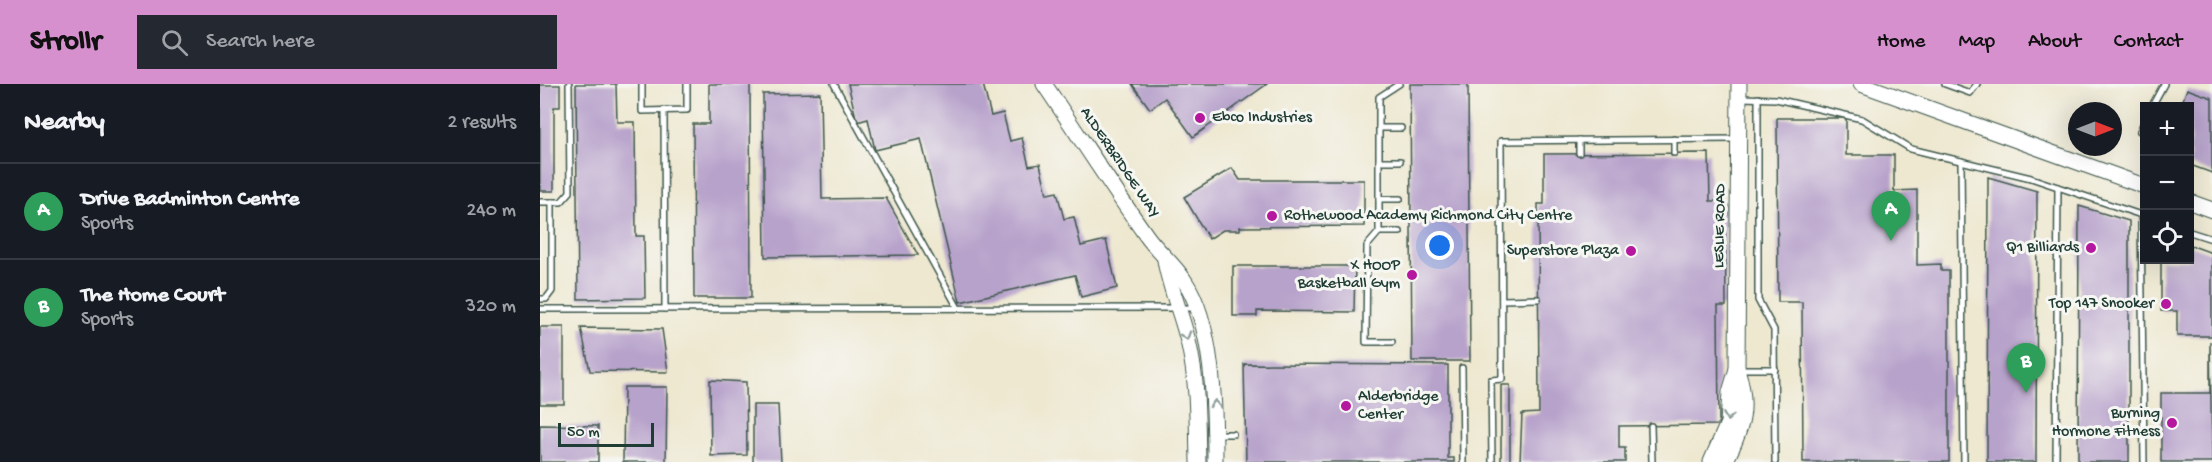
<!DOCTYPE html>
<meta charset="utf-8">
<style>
body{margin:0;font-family:"Gochi Hand",sans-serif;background:#242831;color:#f1f3f6}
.controls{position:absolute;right:18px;top:18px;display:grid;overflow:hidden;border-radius:0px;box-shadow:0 6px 24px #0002}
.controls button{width:54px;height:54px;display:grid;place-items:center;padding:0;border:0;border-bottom:2px solid #363941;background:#171b24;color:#f1f3f6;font:30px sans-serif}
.compass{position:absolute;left:1528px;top:18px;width:54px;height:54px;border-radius:50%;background:#171b24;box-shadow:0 6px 24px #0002;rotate:90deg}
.scale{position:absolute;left:18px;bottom:15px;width:96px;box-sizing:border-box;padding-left:6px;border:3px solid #1f3d34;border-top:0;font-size:16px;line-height:21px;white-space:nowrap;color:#1f3d34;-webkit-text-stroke:4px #f6f6f2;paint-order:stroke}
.you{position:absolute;left:900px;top:162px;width:21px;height:21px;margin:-15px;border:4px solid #fff;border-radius:50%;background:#1a73e8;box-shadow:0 0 0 9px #1a73e833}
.badge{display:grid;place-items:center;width:39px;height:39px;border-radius:50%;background:#d690ce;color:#fff;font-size:20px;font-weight:700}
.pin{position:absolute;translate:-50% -50px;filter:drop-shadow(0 2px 3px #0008)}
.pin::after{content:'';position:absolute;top:32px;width:21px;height:18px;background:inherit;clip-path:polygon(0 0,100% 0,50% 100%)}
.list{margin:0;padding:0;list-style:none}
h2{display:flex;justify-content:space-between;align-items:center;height:78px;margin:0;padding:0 24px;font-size:26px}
h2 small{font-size:20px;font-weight:400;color:#9ea1a6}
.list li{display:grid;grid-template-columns:39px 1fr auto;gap:18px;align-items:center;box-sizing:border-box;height:96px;padding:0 24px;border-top:2px solid #363941}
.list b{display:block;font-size:22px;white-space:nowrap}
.list p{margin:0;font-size:20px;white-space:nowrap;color:#9ea1a6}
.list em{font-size:20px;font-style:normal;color:#9ea1a6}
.icon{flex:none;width:33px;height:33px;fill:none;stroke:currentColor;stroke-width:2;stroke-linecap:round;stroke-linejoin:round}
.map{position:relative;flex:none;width:1672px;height:378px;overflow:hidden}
header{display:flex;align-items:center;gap:36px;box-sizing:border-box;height:84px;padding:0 30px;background:#d690ce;color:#111}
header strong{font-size:28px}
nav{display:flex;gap:33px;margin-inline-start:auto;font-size:21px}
.search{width:420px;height:54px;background:#242831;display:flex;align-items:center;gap:15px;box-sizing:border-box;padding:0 21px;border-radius:0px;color:#9ea1a6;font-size:22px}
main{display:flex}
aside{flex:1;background:#171b24}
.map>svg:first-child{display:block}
</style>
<header>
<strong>Strollr</strong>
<div class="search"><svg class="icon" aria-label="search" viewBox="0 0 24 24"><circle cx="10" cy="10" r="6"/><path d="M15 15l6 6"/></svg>Search here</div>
<nav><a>Home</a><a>Map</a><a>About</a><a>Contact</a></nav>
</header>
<main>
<aside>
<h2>Nearby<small>2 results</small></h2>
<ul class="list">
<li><span class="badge" style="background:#2e9e5b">A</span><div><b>Drive Badminton Centre</b><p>Sports</p></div><em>240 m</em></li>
<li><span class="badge" style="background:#2e9e5b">B</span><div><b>The Home Court</b><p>Sports</p></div><em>320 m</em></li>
</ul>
</aside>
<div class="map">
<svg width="1672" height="378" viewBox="0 0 1672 378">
<rect width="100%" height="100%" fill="#f6f6f2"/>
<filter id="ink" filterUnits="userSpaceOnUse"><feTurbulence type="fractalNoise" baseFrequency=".0167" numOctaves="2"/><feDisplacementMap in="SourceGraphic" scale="12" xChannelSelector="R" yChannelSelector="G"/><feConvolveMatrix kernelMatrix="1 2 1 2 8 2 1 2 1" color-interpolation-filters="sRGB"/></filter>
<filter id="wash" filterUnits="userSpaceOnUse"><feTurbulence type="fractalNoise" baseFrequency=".008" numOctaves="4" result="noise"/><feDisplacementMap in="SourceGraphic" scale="24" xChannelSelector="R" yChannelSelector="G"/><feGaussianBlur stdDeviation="1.35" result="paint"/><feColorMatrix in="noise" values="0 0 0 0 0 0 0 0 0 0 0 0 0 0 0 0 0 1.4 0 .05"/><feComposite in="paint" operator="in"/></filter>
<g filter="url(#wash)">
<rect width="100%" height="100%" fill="#eee8d0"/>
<g id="blocks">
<g fill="#b7a2cb">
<polygon points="36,0 76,0 77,38 95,38 96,152 104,152 105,214 38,215"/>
<polygon points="169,0 210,0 211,214 154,214 153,40 169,40"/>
<polygon points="308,0 443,0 451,32 463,29 470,57 482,54 489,82 500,80 507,110 517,108 524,135 534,133 541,162 566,156 577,204 541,213 535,191 420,218 381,55 335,66 328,35 317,38"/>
<polygon points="592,0 727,0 653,53 625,14 610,25"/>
<polygon points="870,0 928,0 930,277 872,277"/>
<polygon points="0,1 20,1 20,23 14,23 14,107 0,107"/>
<polygon points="1647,5 1672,14 1672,89 1650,81 1650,22 1641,22"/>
<polygon points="280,9 282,115 346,114 378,171 225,173 223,10"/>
<polygon points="1237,34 1306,34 1306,71 1354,71 1354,107 1377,106 1377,181 1401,180 1401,187 1409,187 1409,378 1263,378 1262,218 1238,218"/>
<polygon points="1169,69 1170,117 1185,117 1186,222 1178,222 1179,341 1079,342 1079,364 1085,364 1085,378 980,378 982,330 999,329 998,120 1004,120 1004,70"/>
<polygon points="692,84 700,96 824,96 824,142 700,143 700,146 683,146 669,155 644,113"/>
<polygon points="1448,93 1497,107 1496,378 1447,378"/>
<polygon points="1539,122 1589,137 1589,378 1538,378"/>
<polygon points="1650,161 1672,169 1672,252 1637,252 1637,227 1621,227 1621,176 1650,176"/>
<polygon points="693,182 815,182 814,228 717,227 717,232 693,232"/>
<rect x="0" y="243" width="24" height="77"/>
<polygon points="41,244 122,245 128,288 50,287"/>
<polygon points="1670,257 1672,378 1621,378 1621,309 1670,309"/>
<polygon points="704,280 908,281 908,374 914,374 914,378 706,378"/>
<polygon points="170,296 206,298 207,371 171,372"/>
<rect x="961" y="301" width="9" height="77"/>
<polygon points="84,303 127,303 126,378 83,378"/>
<polygon points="213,321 238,321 241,378 213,378"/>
<polygon points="0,341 58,342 58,378 0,378"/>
</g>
</g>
</g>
<g filter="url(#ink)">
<use href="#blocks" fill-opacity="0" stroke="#3e574b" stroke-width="1.5"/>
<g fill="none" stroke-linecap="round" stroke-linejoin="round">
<g stroke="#3e574b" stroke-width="8">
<g id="lane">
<polyline points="102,0 102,27 147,26 147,0"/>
<polyline points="294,0 418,224"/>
<polyline points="1405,0 1430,9 1437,0"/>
<polyline points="1201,14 1236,15 1322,35 1371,65 1491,94 1604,132"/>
<polyline points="1218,14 1218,216 1234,246 1235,378"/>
<polyline points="1612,22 1624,0"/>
<polyline points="124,26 125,225"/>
<polyline points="839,44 861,44"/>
<polyline points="1600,47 1604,38"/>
<polyline points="1134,55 1134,69"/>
<polyline points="1039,56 1039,69"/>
<polyline points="839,77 860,77"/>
<polyline points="1421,77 1424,378"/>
<polyline points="839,115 860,115"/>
<polyline points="0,118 21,118 30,108 29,0"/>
<polyline points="1601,131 1604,378"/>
<polyline points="839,148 860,148"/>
<polyline points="1650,148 1672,155"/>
<polyline points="0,215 6,215 12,207 12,118"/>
<polyline points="962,216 998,215"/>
<polyline points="0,225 655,224"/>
<polyline points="852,258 826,258 827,162 839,148 839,13 859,0"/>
<polyline points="922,284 923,378"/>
<polyline points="1199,285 1235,285"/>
<polyline points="1111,342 1112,378"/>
<polyline points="677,350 693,350"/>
<polyline points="952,378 951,296 962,295 961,57 1198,55"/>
<polyline points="1516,378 1518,103"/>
</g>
</g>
<g stroke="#3e574b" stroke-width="17">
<g id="secondary">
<path d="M 504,0 C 538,50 571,102 606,151 C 617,167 634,180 644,196 C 674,240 675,326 675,378"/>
<polyline points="1321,0 1604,102"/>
<polyline points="1650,118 1672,126"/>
<path d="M 625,176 C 630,207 644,235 650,266 C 658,303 657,341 658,378"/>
<polyline points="1171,378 1188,339 1190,308 1197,285 1199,0"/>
<path d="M 1185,378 C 1203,343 1209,323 1197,285"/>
</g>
</g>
<use href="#lane" stroke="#fff" stroke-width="5"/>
<use href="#secondary" stroke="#fff" stroke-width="15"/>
</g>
<defs><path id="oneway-chevron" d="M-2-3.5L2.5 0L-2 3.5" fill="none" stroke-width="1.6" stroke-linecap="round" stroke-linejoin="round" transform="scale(1.5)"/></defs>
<g stroke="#8f9e9a">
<use href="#oneway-chevron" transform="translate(646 252) rotate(73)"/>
<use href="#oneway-chevron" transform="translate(675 320) rotate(-91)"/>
<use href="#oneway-chevron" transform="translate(1188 333) rotate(99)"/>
</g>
</g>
<g fill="#b5179e" stroke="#f6f6f2" stroke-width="2">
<circle cx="660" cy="34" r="6"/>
<circle cx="732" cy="132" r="6"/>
<circle cx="1551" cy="164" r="6"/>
<circle cx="1091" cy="167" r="6"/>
<circle cx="872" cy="191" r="6"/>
<circle cx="1626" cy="220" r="6"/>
<circle cx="806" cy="322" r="6"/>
<circle cx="1632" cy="339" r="6"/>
</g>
<g text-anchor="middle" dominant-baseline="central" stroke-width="6" stroke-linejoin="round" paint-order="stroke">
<g font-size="16" fill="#1f3d34" stroke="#f6f6f2" text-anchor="end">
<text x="672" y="34" text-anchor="start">Ebco Industries</text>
<text x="744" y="132" text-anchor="start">Rothewood Academy Richmond City Centre</text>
<text x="1539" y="164">Q1 Billiards</text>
<text x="1079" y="167">Superstore Plaza</text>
<text x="860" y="182">X HOOP<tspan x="860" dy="18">Basketball Gym</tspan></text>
<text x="1614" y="220">Top 147 Snooker</text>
<text x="818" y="313" text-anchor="start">Alderbridge<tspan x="818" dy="18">Center</tspan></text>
<text x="1620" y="330">Burning<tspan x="1620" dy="18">Hormone Fitness</tspan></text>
</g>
<g font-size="16" fill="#1f3d34" stroke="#f6f6f2">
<text transform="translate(579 79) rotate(56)">ALDERBRIDGE WAY</text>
<text transform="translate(1181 142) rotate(-89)">LESLIE ROAD</text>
</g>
</g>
</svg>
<div class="controls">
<button>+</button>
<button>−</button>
<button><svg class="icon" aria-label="locate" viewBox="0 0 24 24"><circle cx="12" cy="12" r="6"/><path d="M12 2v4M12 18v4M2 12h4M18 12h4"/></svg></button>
</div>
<svg class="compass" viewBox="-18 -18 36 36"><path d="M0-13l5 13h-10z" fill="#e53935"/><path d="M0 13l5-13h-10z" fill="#9ea1a6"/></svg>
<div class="scale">50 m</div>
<div class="you"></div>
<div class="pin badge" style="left:1351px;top:157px;background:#2e9e5b">A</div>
<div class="pin badge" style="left:1486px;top:309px;background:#2e9e5b">B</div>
</div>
</main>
